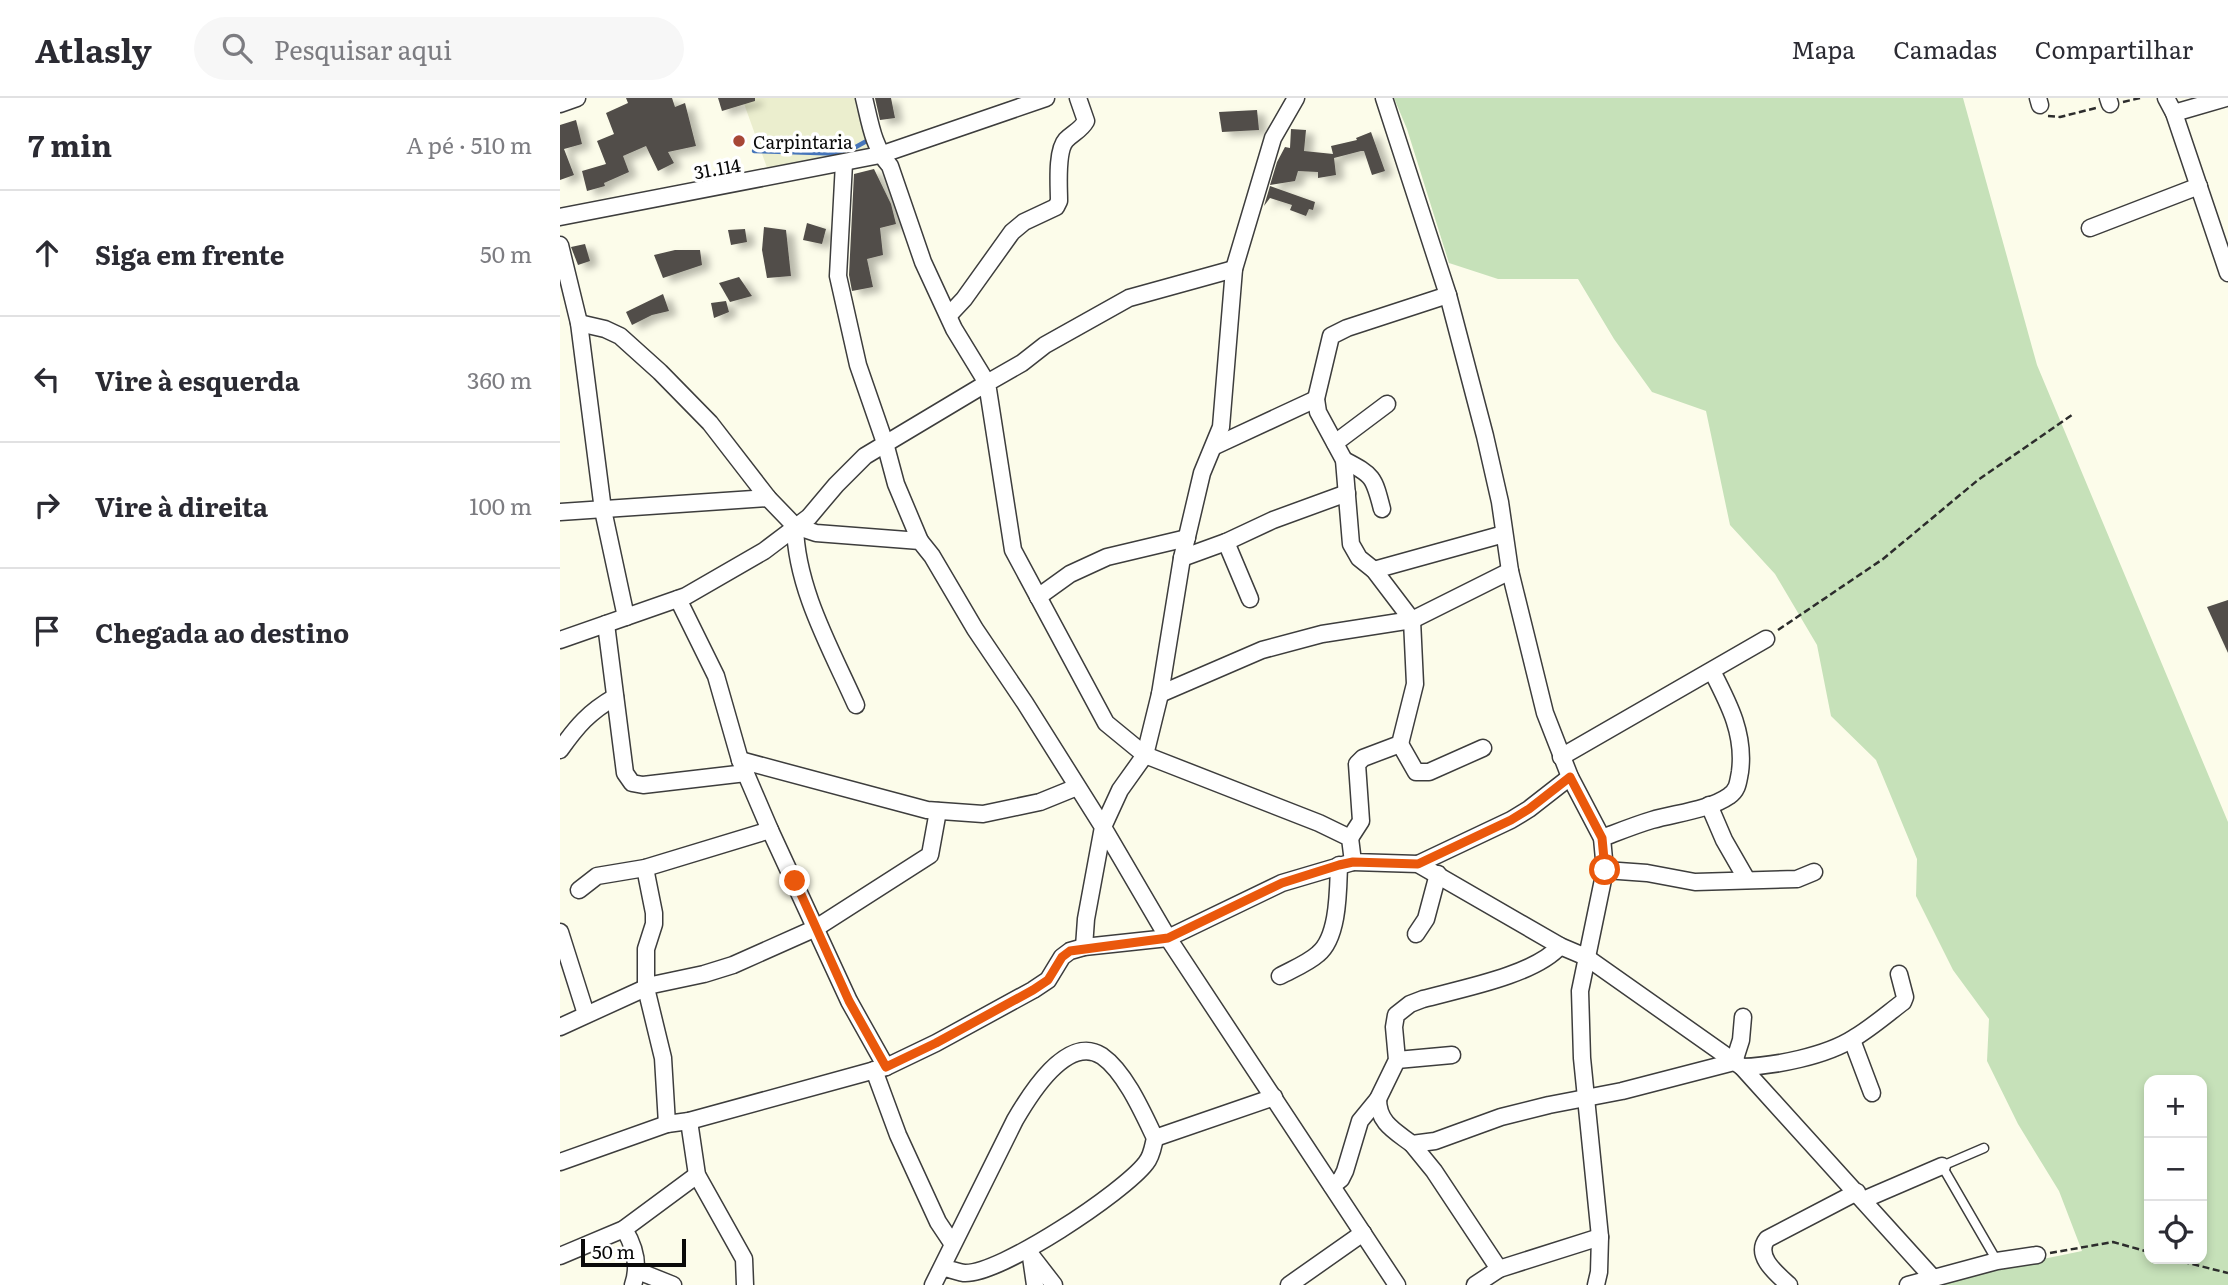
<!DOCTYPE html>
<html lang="pt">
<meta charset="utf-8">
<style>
body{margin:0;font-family:Literata,serif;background:#f7f7f7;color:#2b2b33}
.controls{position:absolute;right:21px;bottom:21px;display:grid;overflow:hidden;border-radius:14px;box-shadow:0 4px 10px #0003}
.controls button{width:63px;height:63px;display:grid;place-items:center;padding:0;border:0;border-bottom:2px solid #e1e1e2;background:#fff;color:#2b2b33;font:35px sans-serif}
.scale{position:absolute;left:21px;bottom:18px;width:105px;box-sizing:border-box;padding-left:7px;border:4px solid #0a0a0a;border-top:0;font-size:19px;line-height:24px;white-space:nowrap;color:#0a0a0a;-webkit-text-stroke:5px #fff;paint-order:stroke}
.stop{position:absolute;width:21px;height:21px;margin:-16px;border:5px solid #ea580c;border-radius:50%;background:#fff}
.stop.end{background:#ea580c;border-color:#fff;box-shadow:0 2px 7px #0008}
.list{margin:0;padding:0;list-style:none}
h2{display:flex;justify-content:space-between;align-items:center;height:91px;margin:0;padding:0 28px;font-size:30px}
h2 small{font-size:23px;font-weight:400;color:#7c7c81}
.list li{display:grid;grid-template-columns:46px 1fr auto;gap:21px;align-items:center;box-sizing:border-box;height:126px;padding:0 28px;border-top:2px solid #e1e1e2}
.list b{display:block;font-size:26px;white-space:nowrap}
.list em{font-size:23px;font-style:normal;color:#7c7c81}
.icon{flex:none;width:38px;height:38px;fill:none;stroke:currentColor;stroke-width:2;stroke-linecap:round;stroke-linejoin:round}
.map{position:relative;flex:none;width:1668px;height:1187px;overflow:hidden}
header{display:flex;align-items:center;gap:42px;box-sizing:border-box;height:98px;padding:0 35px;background:#fff;border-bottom:2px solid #e1e1e2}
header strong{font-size:33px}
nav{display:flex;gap:38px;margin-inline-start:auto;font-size:24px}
.search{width:490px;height:63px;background:#f7f7f7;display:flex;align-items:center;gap:18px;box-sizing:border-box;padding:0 24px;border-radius:38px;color:#7c7c81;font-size:26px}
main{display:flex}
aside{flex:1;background:#fff}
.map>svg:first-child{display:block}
</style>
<header>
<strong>Atlasly</strong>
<div class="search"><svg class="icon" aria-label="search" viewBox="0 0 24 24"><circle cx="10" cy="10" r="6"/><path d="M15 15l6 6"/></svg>Pesquisar aqui</div>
<nav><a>Mapa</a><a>Camadas</a><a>Compartilhar</a></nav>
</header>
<main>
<aside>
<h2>7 min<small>A pé · 510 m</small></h2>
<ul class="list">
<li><svg class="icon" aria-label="ahead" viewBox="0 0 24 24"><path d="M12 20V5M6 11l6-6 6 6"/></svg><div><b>Siga em frente</b></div><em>50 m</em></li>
<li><svg class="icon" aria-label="left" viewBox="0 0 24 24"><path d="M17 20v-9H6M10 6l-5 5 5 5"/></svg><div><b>Vire à esquerda</b></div><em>360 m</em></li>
<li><svg class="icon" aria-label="right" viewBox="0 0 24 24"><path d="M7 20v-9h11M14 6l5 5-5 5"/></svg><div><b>Vire à direita</b></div><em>100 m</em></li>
<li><svg class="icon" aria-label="arrive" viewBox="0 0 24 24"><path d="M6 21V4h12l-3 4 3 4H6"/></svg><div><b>Chegada ao destino</b></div></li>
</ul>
</aside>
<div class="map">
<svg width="1668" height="1187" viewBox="0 0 1668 1187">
<defs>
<filter id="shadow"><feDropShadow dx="8" dy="4.5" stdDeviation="3.5" flood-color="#0004"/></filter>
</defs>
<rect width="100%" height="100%" fill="#fcfcea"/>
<polygon fill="#ebeece" points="182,0 300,0 314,60 210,78"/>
<path fill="#c6e1b9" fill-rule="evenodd" d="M 834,0 L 1403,0 L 1477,267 L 1668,724 L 1668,1187 L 1374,1187 L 1415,1175 L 1522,1153 L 1499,1093 L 1458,1026 L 1427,963 L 1429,921 L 1393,872 L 1356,798 L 1357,761 L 1316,662 L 1271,618 L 1257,547 L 1215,476 L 1170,427 L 1146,313 L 1092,294 L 1054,241 L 1018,181 L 938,181 L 889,165 L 847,31 ZM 1589,982 L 1642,982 L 1642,1161 L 1589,1161 Z"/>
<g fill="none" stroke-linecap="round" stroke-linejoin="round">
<polyline stroke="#4675ba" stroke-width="4.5" points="194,53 290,56 294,50 312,40"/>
</g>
<g fill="#514d48" filter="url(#shadow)">
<polygon points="66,0 112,0 115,9 125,5 136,48 108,54 114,65 98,73 86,48 63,58 69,74 44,85 45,88 27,93 22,73 46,66 37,43 54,36 46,15 68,5"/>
<polygon points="158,0 195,0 195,3 162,13"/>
<polygon points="315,0 331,0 335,20 320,22"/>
<polygon points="697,12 699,32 662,34 659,14"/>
<polygon points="16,22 22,46 4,51 14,77 0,82 0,27"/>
<polygon points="731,31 746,32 744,53 773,56 771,48 797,42 796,40 811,34 825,73 812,77 804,53 801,53 774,60 776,77 758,80 758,74 738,73 735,83 710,87 717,64 725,49 730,50"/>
<polygon points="314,71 331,106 336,126 320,130 323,157 307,161 313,189 292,193 289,177 294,76"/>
<polygon points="710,88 755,104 753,112 749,111 746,118 730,112 732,107 710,100 704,108"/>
<polygon points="247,125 266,131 262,146 243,142"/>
<polygon points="204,129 226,132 231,178 207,180 202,152"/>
<polygon points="185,131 187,144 171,147 168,132"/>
<polygon points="25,146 30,163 18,167 11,149"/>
<polygon points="115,152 140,152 142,167 103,180 94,157"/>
<polygon points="179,179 192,198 170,204 159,185"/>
<polygon points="103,196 109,213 92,217 72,227 66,214"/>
<polygon points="166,203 169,214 154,220 151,205"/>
<polygon points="1668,502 1668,555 1647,509"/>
</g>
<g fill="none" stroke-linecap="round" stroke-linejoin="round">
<g stroke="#3d3d3d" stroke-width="11">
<polyline id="service" points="1424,1050 1382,1068 1437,1163"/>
</g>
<g stroke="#3d3d3d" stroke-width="19">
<g id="minor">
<polyline points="736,0 713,40 674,171 661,329 642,375 622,460 600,596 585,657 560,692 543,729 608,840 837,1187"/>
<polyline points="824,0 888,197 925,338 940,404 950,473 985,615 1010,679 1042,740 1045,772 1020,893 1022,960 1040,1139 1039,1174 1036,1187"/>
<polyline points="1478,0 1480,7"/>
<polyline points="1548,0 1550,6"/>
<polyline points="1606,0 1614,15 1668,175"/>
<polyline points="0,6 17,0"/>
<polyline points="1614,15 1666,0"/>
<polyline points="284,65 278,178 298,267 325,345 336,386 360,443"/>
<polyline points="0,119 320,57 486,0"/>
<polyline points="1530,130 1639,88"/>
<polyline points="0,147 19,225 43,412 66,519"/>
<polyline points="674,171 569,200 485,247 462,265 427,285 453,452 546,625 585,657 759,725 790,740 793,764 858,766 1000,848 1026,859 1182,969 1373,1180"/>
<path d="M 389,217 L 404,201 L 452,134 L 464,124 L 496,109 L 499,103 C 499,88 496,53 506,42 C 513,35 521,32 526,23 L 518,0"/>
<polyline points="19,225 45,231 60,238 100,274 150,325 208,400 235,428 256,435 360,443 372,458 415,531 465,605 543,729 526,821 524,849"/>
<polyline points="775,345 827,306"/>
<polyline points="655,348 756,301"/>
<path d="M 784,362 C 813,377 814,379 822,411"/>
<polyline points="0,414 208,400"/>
<path d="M 235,428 C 236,490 271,551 296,607"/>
<polyline points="666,444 690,501"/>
<polyline points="622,460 666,444 713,422 787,395"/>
<polyline points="814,472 944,436"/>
<polyline points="478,499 510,476 547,459 627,440"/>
<polyline points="118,501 156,578 180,662 210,732 289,903 326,969"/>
<polyline points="46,526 65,675 72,685 83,687 186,675"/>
<path d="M 0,542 L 126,498 L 204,453 L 249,419 L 276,387 L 305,358 L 427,285 L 394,231 L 363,164 L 330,68 C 313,49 310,24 304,0"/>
<polyline points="600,596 702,552 762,536 852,522 950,473"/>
<polyline points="840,646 856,674 869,674 923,650"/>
<path d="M 0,652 C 17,628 29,614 55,599"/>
<polyline points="1001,659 1206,541"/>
<polyline points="180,662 367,712 423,716 480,704 517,689"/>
<polyline points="1149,707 1164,742 1187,782"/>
<polyline points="790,740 801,723 797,666 803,660 840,646 855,586 852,522 814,472 799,460 791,446 784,362 758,314 756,301 771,238 787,230 888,197"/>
<path d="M 1042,740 C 1058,734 1075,727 1092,722 C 1116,715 1149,712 1169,698 C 1178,692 1178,684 1180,674 C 1185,636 1169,606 1152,573"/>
<polyline points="858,766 951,722 969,711 1010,679"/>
<polyline points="85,770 94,815 94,826 86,851 86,890 103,960 107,1026"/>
<polyline points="1045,772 1087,775 1135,784 1237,781 1254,774"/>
<polyline points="19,792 37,778 85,770 210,732"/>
<polyline points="0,834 26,916"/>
<polyline points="856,836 866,821 878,776"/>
<path d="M 720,878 C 733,871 748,865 758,856 C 779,839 778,791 779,767"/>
<polyline points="0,929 92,887 144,876 173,867 256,830 370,757 378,713"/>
<polyline points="1292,942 1312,995"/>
<polyline points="837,962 892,957"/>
<path d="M 1182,969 C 1215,968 1266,958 1294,940 C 1311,930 1327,916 1343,904 L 1345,899 L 1339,876"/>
<polyline points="314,972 338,1037 378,1124 392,1145"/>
<path d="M 818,1001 C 818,1025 835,1033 852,1046 L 875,1043 L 941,1019 L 989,1007 L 1062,993 L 1174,964 L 1181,942 L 1183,919"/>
<polyline points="129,1023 137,1077 184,1161 185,1187"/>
<polyline points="595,1040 714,999"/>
<polyline points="852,1046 874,1073 939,1171"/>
<polyline points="0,1064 107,1026 129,1023 326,969 376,945 473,892 488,882 502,859 510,853 524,849 608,840 722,785 793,764"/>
<path d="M 772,1088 L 781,1081 L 785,1073 L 800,1023 L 818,1001 L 837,962 L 834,929 L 836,917 L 850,906 L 863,901 C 900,891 975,877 1000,848"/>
<polyline points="1303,1102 1382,1068"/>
<path d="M 64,1131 C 75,1149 80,1167 73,1187"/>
<polyline points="470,1156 494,1187"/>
<polyline points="0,1158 64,1131 137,1077"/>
<polyline points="471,1159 475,1187"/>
<polyline points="78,1173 113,1187"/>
<path d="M 373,1187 L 455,1022 C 469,998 507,935 542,958 C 565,974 583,1015 595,1040 C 593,1048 592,1058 586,1065 C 564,1094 440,1177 404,1175 C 397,1174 389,1171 383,1169"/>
<polyline points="729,1187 803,1135"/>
<polyline points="915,1187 939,1171 1040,1139"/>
<path d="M 1229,1187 C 1217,1176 1194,1158 1207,1141 L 1297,1094"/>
<polyline points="1348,1187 1437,1163 1477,1157"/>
</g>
</g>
<g stroke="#2c2c2c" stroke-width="2.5" stroke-dasharray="7 3.5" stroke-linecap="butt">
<polyline points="1563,4 1580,0"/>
<polyline points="1488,18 1500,19 1536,10"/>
<polyline points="1218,532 1323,461 1418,382 1512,317"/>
<polyline points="1490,1155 1553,1144 1589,1154"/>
<polyline points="1612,1161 1668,1175"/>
</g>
<use href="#service" stroke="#fff" stroke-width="8"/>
<use href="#minor" stroke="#fff" stroke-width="16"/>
</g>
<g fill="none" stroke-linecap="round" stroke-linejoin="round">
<polyline stroke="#ea580c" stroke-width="9" points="235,783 289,903 326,969 376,945 473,892 488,882 502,859 510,853 608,840 722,785 779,767 793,764 858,766 951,722 969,711 1010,679 1042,740 1045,772"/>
</g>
<circle fill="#a74736" stroke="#fff" stroke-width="2.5" cx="179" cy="43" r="7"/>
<g text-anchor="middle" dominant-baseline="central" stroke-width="7" stroke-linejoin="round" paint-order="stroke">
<g font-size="18" fill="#0a0a0a" stroke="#fff" text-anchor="start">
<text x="193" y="43">Carpintaria</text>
</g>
<g font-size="18" fill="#0a0a0a" stroke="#fff">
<text transform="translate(157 70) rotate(-10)">31.114</text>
</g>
</g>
</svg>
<div class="controls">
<button>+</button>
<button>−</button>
<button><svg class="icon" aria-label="locate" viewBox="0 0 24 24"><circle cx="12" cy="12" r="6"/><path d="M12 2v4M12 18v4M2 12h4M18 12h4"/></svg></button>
</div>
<div class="scale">50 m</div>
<div class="stop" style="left:1045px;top:772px"></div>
<div class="stop end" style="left:235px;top:783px"></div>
</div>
</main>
